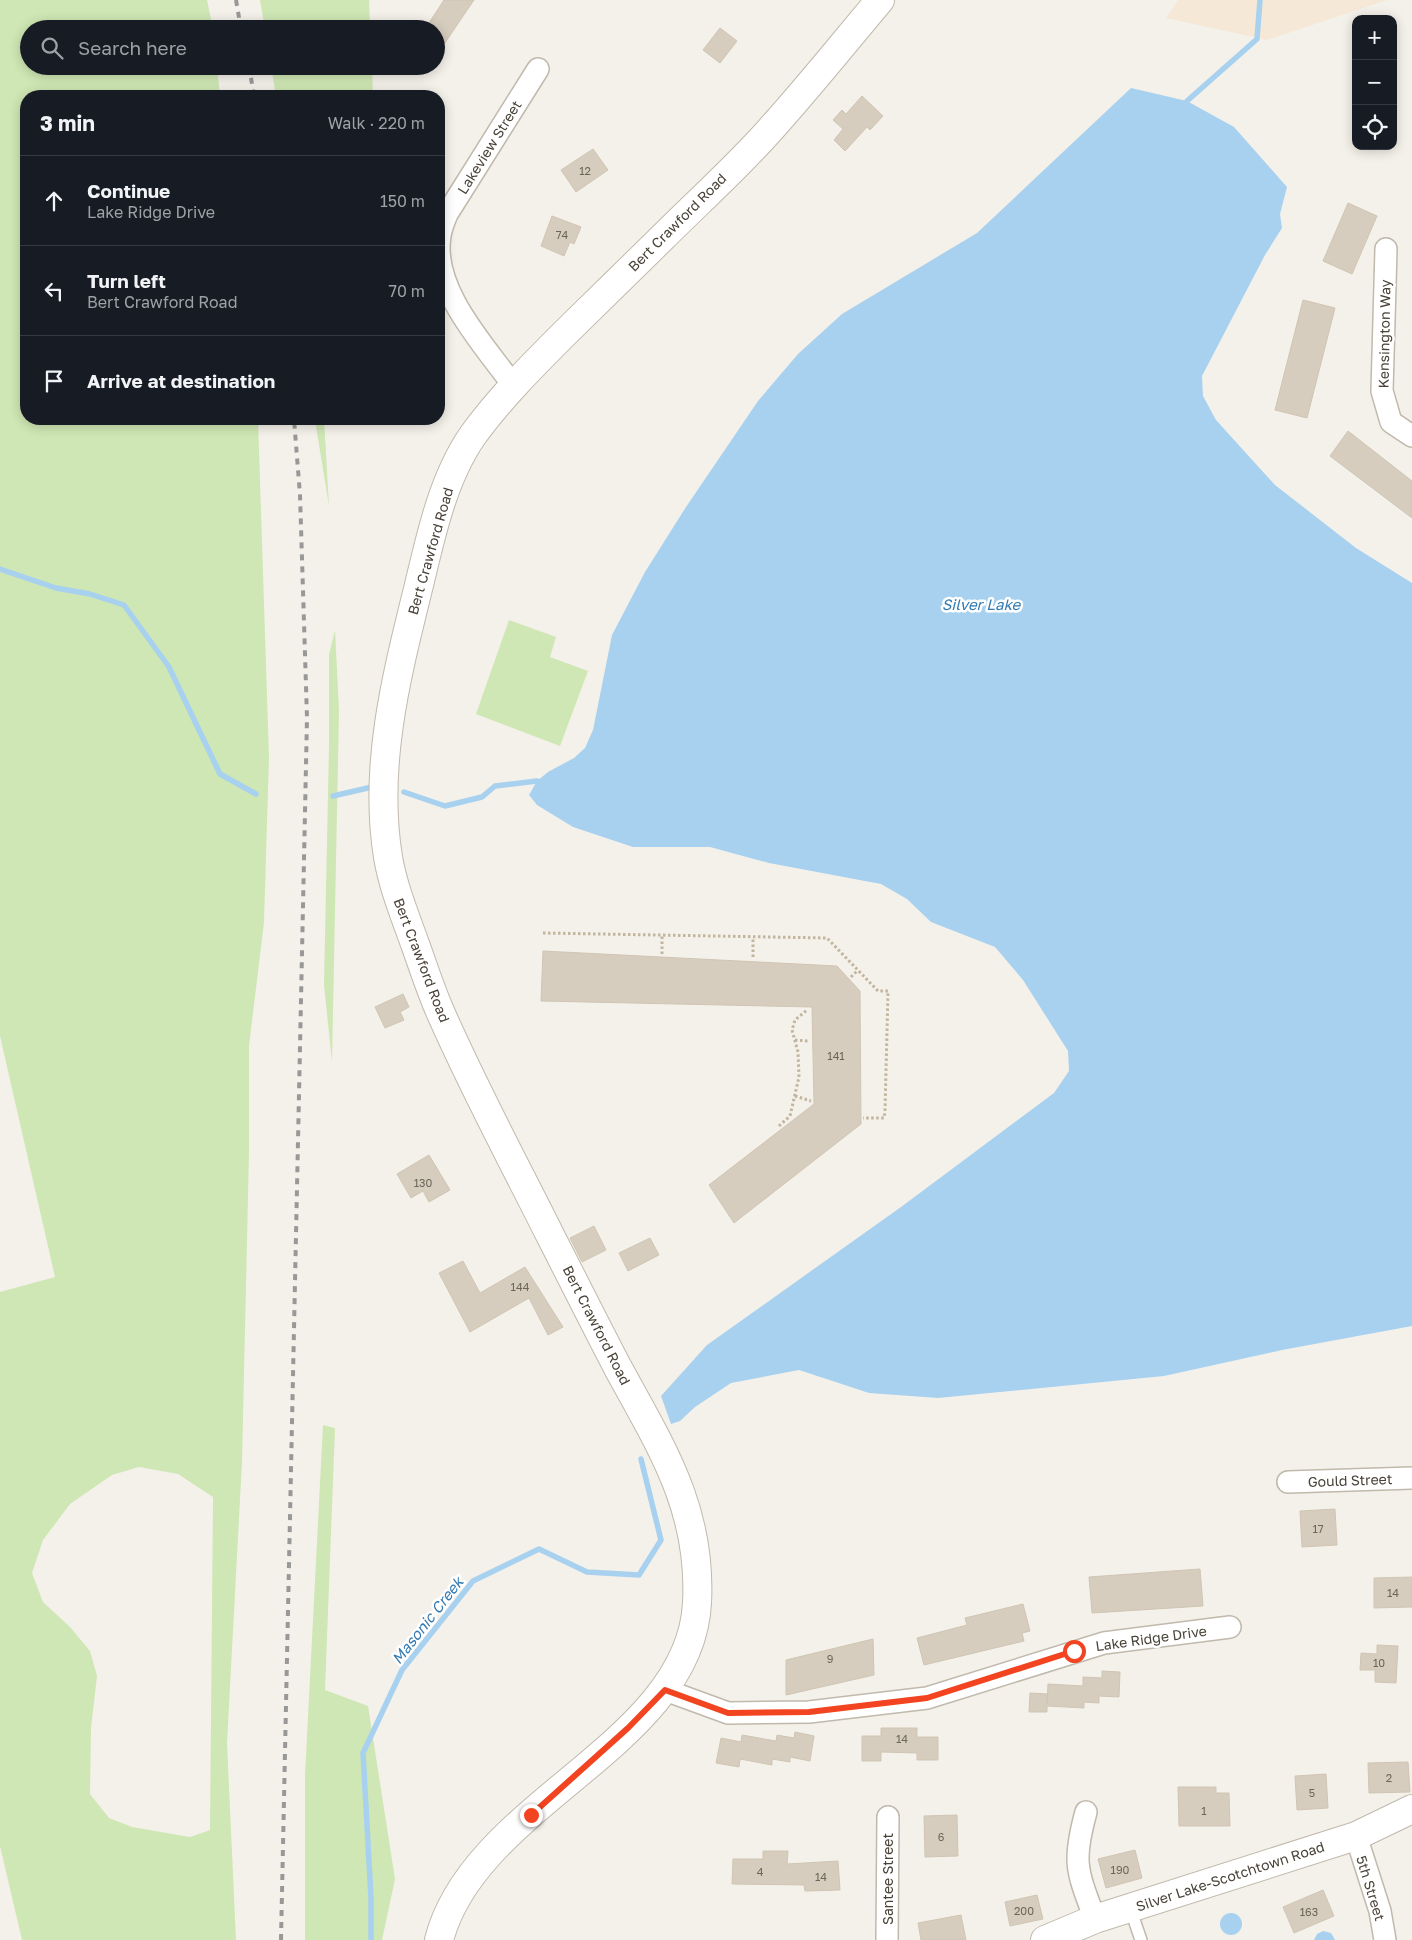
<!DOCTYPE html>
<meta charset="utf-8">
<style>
body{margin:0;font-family:"Golos Text",sans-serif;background:#20242c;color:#f1f3f6}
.controls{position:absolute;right:15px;top:15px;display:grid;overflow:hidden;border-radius:10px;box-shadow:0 2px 12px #0003}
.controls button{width:45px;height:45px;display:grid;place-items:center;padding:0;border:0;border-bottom:1px solid #363941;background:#171b24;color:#f1f3f6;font:25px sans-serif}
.stop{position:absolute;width:15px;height:15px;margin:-11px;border:4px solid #f34421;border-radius:50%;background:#fff}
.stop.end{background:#f34421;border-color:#fff;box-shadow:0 1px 5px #0008}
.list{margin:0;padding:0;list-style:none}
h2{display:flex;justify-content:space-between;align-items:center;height:65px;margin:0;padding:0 20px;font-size:21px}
h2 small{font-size:16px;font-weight:400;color:#9ea1a6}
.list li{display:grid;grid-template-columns:32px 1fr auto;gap:15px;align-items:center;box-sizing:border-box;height:90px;padding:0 20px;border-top:1px solid #363941}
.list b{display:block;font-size:19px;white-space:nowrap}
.list p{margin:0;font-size:16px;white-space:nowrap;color:#9ea1a6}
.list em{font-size:16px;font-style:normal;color:#9ea1a6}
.icon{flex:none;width:28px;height:28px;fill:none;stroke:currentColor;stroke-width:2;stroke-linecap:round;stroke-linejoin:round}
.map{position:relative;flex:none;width:1412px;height:1940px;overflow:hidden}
.search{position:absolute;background:#171b24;box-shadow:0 2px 12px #0003;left:20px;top:20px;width:425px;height:55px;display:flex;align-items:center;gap:12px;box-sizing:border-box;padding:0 18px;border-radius:28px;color:#9ea1a6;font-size:19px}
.panel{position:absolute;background:#171b24;box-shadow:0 2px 12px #0003;left:20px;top:90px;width:425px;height:335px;border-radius:20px}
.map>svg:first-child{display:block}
</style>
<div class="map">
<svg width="1412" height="1940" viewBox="0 0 1412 1940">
<rect width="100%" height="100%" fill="#f4f1ea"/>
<polygon fill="#f5e8d6" points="1178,0 1387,0 1267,40 1166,18"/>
<g fill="#cfe7b4" fill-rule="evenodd">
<path d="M 0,0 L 207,0 L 213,29 L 29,29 L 29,66 L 217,66 L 220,96 L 26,96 L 26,419 L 258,419 L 269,757 L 264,922 L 249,1046 L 249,1152 L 242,1462 L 227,1743 L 236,1940 L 22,1940 L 0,1846 L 0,1292 L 55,1277 L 0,1036 ZM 139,1467 L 178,1474 L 213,1497 L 210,1830 L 190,1837 L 132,1827 L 109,1818 L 90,1794 L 91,1728 L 97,1676 L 90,1651 L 70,1627 L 43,1602 L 32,1573 L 43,1540 L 70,1504 L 112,1475 Z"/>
<polygon points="260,0 369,0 370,29 265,29"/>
<polygon points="271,66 372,66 373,96 276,96"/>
<polygon points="315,419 324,419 329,506 315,420"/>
<polygon points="509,620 556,637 550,657 588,671 560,746 476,714"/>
<polygon points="335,630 339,711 332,1062 324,985 329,746 329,655"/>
<polygon points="323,1425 335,1428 325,1690 368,1706 395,1879 382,1940 305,1940 305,1775"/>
</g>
<g fill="#a8d1ef">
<polygon points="1131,88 1187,101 1234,127 1287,187 1280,214 1282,228 1265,255 1202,376 1203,396 1216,420 1275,485 1356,548 1412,583 1412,1326 1282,1350 1164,1376 938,1398 869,1393 799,1370 731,1383 695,1407 680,1421 671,1424 661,1396 707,1345 901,1207 1054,1093 1069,1071 1068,1051 1023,980 995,947 931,922 907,899 881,884 769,863 710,847 633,847 573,827 537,805 529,795 537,781 548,772 574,758 585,748 593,730 612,635 645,572 686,507 758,401 798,354 842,314 977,233"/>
<circle cx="1231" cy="1924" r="11"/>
<polygon points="1323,1931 1331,1933 1335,1940 1314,1940 1317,1934"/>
</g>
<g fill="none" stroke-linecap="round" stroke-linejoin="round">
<g stroke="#a8d1ef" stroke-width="5.5">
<polyline points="1187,101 1257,39 1260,0"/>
<polyline points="0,569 56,588 90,594 124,605 169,667 220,774 256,794"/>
<polyline points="404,792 445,806 482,797 495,786 537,781"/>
<polyline points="333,796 372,787"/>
<polyline points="371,1940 371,1898 363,1753 402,1670 473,1581 539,1549 587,1572 639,1575 661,1540 641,1459"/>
</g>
</g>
<g fill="#d6cdbf" stroke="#d0c5b3">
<polygon points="444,0 474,0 436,56 436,29 425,29"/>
<polygon points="720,28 737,41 720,63 703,50"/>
<polygon points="862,96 883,116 870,130 867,127 845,151 834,140 843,129 833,120 842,110 846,114"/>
<polygon points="593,149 608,170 576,192 561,170"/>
<polygon points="1348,203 1377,216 1352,274 1323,261"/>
<polygon points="552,216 581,227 574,244 570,242 564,256 541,246"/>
<polygon points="1303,300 1335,308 1307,418 1275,410"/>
<polygon points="1348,431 1412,481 1412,518 1330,456"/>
<polygon points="543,951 837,966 860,991 861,1124 734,1223 709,1185 814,1104 812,1007 541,1001"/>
<polygon points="403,994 409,1007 400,1012 404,1020 385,1028 375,1007"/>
<polygon points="429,1155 450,1190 429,1202 423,1191 411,1198 397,1174"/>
<polygon points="594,1226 606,1250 582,1262 570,1238"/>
<polygon points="650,1238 659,1255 628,1271 619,1253"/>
<polygon points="463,1261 480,1293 525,1267 563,1327 548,1335 529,1298 470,1332 439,1273"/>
<polygon points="1335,1509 1337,1545 1302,1547 1300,1511"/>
<polygon points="1200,1569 1203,1606 1092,1613 1089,1577"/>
<polygon points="1412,1577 1412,1607 1374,1608 1374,1578"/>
<polygon points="1023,1604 1030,1631 1022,1633 1024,1641 924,1665 917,1638 967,1625 965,1618"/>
<polygon points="873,1639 874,1675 786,1695 786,1660"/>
<polygon points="1377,1645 1398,1646 1396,1683 1375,1682 1375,1670 1360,1670 1361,1653 1377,1654"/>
<polygon points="1102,1671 1120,1672 1119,1697 1099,1696 1099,1703 1084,1702 1084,1708 1047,1706 1047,1712 1029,1712 1030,1693 1048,1694 1047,1704 1048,1684 1083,1686 1083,1677 1102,1678"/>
<polygon points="881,1728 917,1728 917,1737 938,1737 938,1760 917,1760 917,1753 881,1752 881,1761 862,1761 862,1736 881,1736"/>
<polygon points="795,1732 814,1736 810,1761 790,1757 790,1762 772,1759 772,1765 740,1759 739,1767 716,1763 721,1738 741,1742 742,1735 776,1741 777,1735 794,1738"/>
<polygon points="1408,1762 1410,1792 1369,1793 1368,1763"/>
<polygon points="1326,1774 1328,1808 1297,1810 1295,1776"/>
<polygon points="1178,1787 1216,1787 1216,1793 1229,1793 1230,1826 1179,1826"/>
<polygon points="957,1815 958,1856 925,1857 924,1816"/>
<polygon points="1135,1850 1142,1878 1106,1888 1098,1859"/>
<polygon points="763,1851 788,1851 787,1864 838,1861 840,1890 805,1891 804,1885 732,1884 733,1859 763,1859"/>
<polygon points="1323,1890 1334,1916 1294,1933 1283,1907"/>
<polygon points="1037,1895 1043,1919 1010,1926 1005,1902"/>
<polygon points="961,1915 966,1940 921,1940 918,1923"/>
</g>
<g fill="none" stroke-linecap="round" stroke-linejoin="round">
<g stroke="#c0b9ac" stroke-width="14">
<polyline id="service" points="1130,1908 1141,1940"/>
</g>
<g stroke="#c0b9ac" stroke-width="24">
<g id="minor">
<polyline points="1386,249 1382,391 1391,422 1412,436"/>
<path d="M 513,385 C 484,345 431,289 440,236 C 441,229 444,221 447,214 L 538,69"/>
<polyline points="1288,1482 1412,1478"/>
<polyline points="665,1690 728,1713 809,1712 927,1698 1104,1643 1230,1627"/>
<path d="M 1086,1812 C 1072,1863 1077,1871 1095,1919"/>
<polyline points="1356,1836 1380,1911 1385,1940"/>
<polyline points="887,1940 888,1817"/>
</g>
</g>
<g stroke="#c0b9ac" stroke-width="30">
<g id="tertiary">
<path d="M 439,1940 C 474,1803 690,1745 697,1603 C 702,1509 661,1447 618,1368 C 595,1324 573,1280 550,1235 C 513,1161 472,1085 439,1009 C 430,988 423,966 415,944 C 405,916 393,887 388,857 C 373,765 397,674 419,585 C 431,535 443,478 473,435 C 500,398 532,366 565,333 C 598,301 630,269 663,237 C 698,202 736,168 769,131 C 807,89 843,44 880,0"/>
<polyline points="1045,1940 1095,1919 1356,1836 1412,1809"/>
</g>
</g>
<g stroke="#c1b59e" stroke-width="3" stroke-dasharray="2.5 2.5" stroke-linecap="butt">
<polyline points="543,933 827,938 878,991 888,991 885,1111 884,1118 863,1118"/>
<polyline points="662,954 662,935"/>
<polyline points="753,957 753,937"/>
<polyline points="851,977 858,970"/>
<polyline points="795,1040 808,1041"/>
<polyline points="795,1096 811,1101"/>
<polyline points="779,1126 790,1116 799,1077 798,1052 792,1030 795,1020 807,1010"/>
</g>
<use href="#service" stroke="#fff" stroke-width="11"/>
<use href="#minor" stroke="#fff" stroke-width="21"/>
<use href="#tertiary" stroke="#fff" stroke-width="28"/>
<g stroke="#989898" stroke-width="4" stroke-dasharray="6 6" stroke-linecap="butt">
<polyline points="236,0 241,29"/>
<polyline points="249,66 254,96"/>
<polyline points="281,1940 307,718 300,495 294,419"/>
</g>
</g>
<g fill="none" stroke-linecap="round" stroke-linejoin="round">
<polyline stroke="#f34421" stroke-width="6" points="531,1815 628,1728 665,1690 728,1713 809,1712 927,1698 1074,1651"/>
</g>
<g text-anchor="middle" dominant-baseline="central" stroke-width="5" stroke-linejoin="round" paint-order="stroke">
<g font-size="11" fill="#6c655a">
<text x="585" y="170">12</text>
<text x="562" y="234">74</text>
<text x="836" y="1055">141</text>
<text x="423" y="1182">130</text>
<text x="520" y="1286">144</text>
<text x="1318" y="1528">17</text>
<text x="1393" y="1592">14</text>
<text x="830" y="1658">9</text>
<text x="1379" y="1662">10</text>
<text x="902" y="1738">14</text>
<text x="1389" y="1777">2</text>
<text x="1312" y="1792">5</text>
<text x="1204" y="1810">1</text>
<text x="941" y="1836">6</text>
<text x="1120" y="1869">190</text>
<text x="760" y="1871">4</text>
<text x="821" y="1876">14</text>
<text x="1024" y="1910">200</text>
<text x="1309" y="1911">163</text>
</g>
<g font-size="14" fill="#484238" stroke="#fff">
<text transform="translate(489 147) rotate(-58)">Lakeview Street</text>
<text transform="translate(677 222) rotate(-45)">Bert Crawford Road</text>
<text transform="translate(1384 334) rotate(-89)">Kensington Way</text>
<text transform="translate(430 551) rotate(-74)">Bert Crawford Road</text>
<text transform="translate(422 960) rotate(69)">Bert Crawford Road</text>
<text transform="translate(597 1325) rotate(63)">Bert Crawford Road</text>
<text transform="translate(1350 1480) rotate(-2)">Gould Street</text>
<text transform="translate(1151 1638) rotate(-8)">Lake Ridge Drive</text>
<text transform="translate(1230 1876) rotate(-18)">Silver Lake-Scotchtown Road</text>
<text transform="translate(887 1879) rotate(-90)">Santee Street</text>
<text transform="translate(1371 1888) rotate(73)">5th Street</text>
</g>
<g font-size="15" font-style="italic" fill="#337ab2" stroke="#fff">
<text x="981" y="604">Silver Lake</text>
<text transform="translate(427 1620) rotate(-52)">Masonic Creek</text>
</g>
</g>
</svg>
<div class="controls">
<button>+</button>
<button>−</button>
<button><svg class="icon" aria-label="locate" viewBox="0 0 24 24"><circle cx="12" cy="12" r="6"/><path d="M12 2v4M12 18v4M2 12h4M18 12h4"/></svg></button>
</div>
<div class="stop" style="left:1074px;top:1651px"></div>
<div class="stop end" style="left:531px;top:1815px"></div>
<div class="search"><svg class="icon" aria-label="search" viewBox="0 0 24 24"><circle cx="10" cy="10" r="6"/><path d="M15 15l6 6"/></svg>Search here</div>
<section class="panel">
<h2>3 min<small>Walk · 220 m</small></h2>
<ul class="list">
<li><svg class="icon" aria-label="ahead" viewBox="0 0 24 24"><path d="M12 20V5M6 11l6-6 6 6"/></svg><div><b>Continue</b><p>Lake Ridge Drive</p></div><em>150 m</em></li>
<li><svg class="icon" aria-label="left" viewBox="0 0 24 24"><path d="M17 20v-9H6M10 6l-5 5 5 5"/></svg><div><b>Turn left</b><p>Bert Crawford Road</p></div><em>70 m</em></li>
<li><svg class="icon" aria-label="arrive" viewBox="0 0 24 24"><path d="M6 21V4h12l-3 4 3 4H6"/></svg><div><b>Arrive at destination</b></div></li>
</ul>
</section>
</div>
